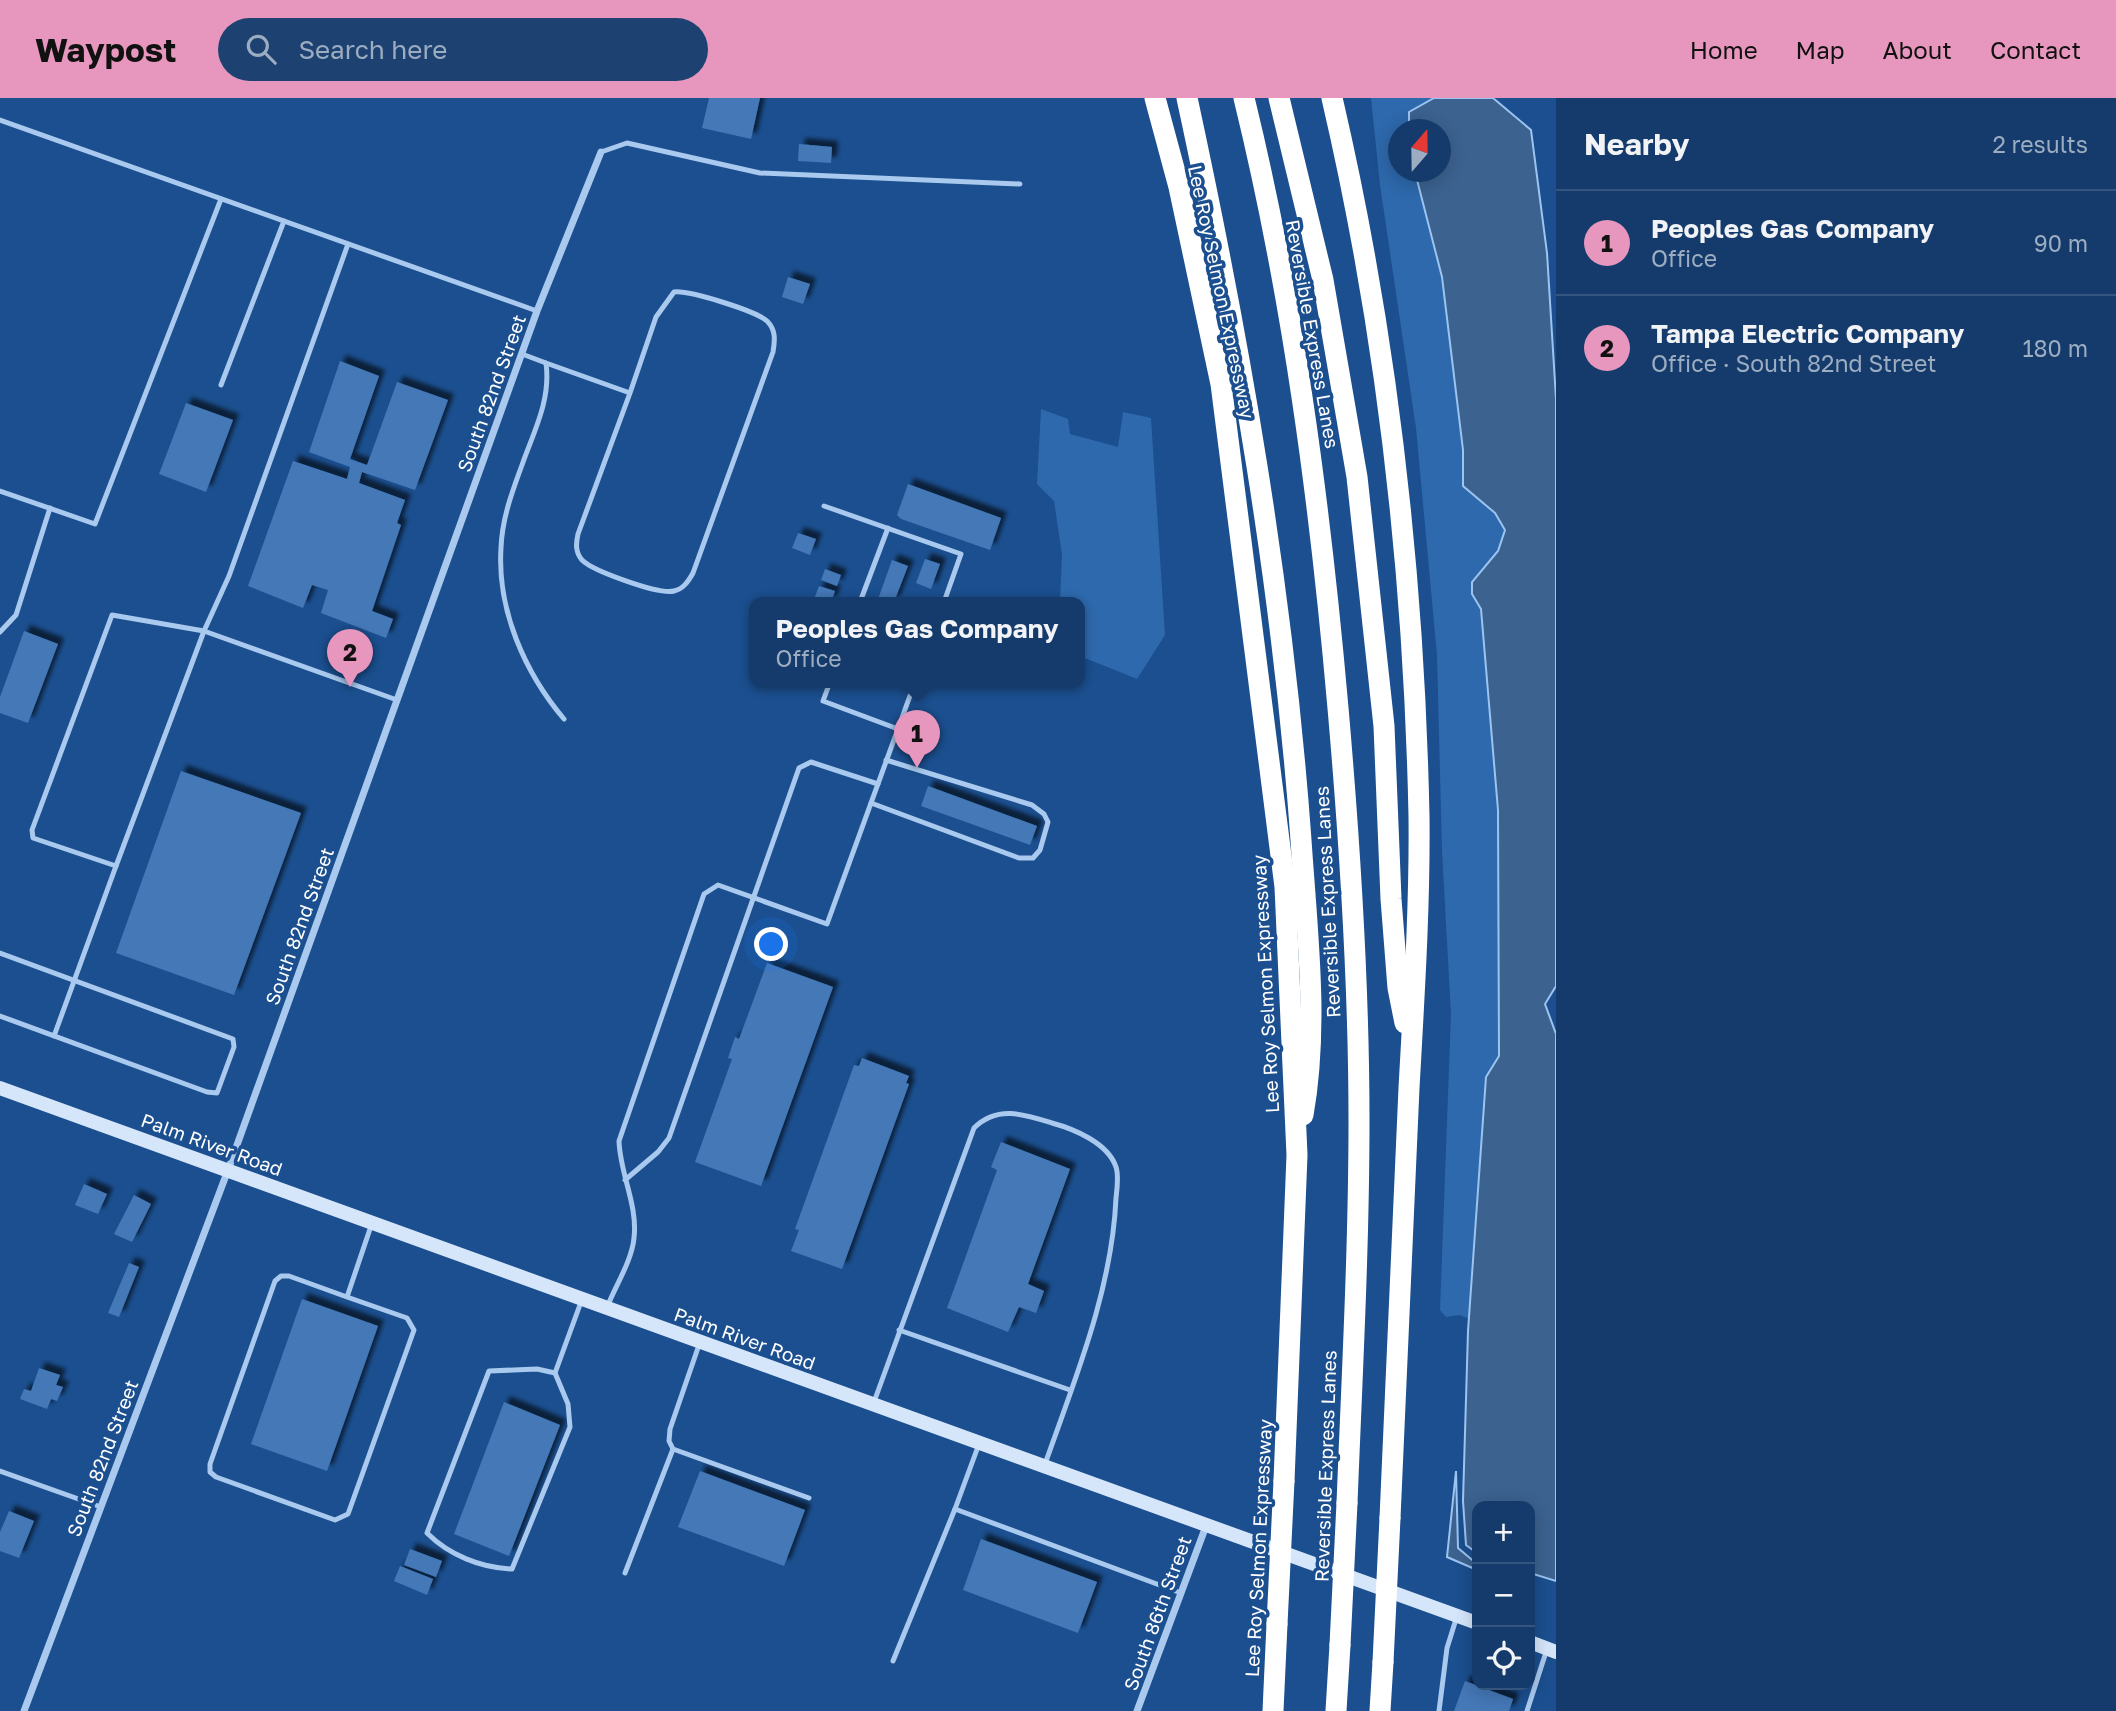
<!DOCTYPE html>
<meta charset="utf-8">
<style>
body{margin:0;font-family:"Golos Text",sans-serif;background:#1d4271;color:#f1f3f6}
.controls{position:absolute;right:21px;bottom:21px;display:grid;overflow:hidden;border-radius:14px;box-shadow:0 4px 18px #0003}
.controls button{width:63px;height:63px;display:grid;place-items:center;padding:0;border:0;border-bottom:2px solid #33557e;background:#143b6b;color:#f1f3f6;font:35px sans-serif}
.compass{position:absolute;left:1388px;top:21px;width:63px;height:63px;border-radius:50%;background:#143b6b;box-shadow:0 4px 18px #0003;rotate:20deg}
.you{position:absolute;left:772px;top:847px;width:24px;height:24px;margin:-18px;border:5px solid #fff;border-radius:50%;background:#1a73e8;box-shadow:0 0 0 10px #1a73e833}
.badge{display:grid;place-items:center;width:46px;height:46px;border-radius:50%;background:#e797bd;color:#111;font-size:23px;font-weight:700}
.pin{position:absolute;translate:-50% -58px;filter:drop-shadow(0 2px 4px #0008)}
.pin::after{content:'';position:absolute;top:37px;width:24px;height:21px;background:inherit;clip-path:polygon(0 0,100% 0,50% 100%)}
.popup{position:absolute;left:749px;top:499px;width:336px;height:91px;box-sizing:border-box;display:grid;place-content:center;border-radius:14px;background:#143b6b;filter:drop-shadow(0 2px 5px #0005);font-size:23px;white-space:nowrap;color:#9dadc1}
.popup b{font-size:26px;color:#f1f3f6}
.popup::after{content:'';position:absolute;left:50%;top:100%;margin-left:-14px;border:14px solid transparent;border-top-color:#143b6b}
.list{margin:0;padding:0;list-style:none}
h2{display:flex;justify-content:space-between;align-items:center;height:91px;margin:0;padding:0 28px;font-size:30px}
h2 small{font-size:23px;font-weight:400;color:#9dadc1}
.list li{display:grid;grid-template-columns:46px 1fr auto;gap:21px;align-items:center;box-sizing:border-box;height:105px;padding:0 28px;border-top:2px solid #33557e}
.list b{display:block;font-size:26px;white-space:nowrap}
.list p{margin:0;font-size:23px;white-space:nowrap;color:#9dadc1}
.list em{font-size:23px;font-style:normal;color:#9dadc1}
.icon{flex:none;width:38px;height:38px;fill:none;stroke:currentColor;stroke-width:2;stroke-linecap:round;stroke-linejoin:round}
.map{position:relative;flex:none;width:1556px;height:1613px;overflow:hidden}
header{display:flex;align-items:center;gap:42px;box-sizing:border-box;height:98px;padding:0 35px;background:#e797bd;color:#111}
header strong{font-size:33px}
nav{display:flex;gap:38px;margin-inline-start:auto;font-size:24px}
.search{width:490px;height:63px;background:#1d4271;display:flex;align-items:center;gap:18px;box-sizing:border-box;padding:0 24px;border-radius:38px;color:#9dadc1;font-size:26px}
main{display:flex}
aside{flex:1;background:#143b6b}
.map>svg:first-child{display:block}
</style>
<header>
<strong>Waypost</strong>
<div class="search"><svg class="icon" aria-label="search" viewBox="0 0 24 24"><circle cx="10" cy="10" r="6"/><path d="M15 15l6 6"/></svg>Search here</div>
<nav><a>Home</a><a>Map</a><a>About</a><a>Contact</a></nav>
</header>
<main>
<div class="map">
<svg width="1556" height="1613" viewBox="0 0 1556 1613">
<defs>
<filter id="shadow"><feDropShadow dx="6" dy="-6" stdDeviation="2" flood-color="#0009"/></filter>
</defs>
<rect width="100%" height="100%" fill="#1b4f8f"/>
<g fill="#2e69ad">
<polygon points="1371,0 1434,0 1409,14 1409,31 1398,32 1398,74 1415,74 1442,179 1463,352 1463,388 1495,415 1505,432 1498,453 1472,496 1481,511 1498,712 1499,958 1486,979 1469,1221 1460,1217 1446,1219 1440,1212 1451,916 1442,753 1437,557 1416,330 1380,87"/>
<polygon points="1041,311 1068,321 1070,336 1118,349 1123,314 1151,320 1165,537 1137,581 1080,558 1080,504 1060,504 1062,457 1054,403 1037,386"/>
</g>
<g fill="#3c6290" stroke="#9cc4f0" stroke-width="2">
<polygon points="1434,0 1493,0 1531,32 1547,155 1556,301 1556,888 1545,906 1556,936 1556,1483 1530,1475 1530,1408 1477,1408 1477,1455 1466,1447 1463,1403 1468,1233 1486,979 1499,958 1498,712 1481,511 1472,496 1472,484 1498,453 1505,432 1495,415 1463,388 1463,352 1442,179 1415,74 1440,74 1440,32 1409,31 1409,14"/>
<polygon points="1456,1373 1458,1450 1477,1466 1477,1472 1447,1459"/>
</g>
<g fill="#4478b7" filter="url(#shadow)">
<polygon points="709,0 760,0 751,41 702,30"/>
<polygon points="799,46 832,49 831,65 798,63"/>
<polygon points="788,179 810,186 803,206 782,199"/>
<polygon points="340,263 379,278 350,361 367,367 397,284 448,302 415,392 362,374 359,385 405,402 397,425 401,427 372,513 393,521 386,540 321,515 328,492 312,487 303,510 248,488 293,363 347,381 350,369 309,354"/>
<polygon points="186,305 233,322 206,394 159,376"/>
<polygon points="908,386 1001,420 990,452 901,421 897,417"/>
<polygon points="798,435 816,441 810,457 792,450"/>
<polygon points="925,461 940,466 931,491 916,485"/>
<polygon points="892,462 908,468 894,504 877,504"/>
<polygon points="825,471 841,477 837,488 821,482"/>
<polygon points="819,488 835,493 831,504 813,504"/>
<polygon points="24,533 58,546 28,625 0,615 0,599"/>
<polygon points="181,673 301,715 234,897 116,855"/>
<polygon points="928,688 1037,728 1030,747 921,708"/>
<polygon points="767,865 833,889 761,1088 695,1064 732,961 728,960 735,939 739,941"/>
<polygon points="862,960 909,978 906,985 909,986 842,1171 791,1153 799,1132 795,1131 854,967 859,968"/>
<polygon points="1001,1044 1070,1071 1028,1186 1044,1193 1036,1215 1019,1209 1008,1234 947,1210 997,1072 991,1069"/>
<polygon points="84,1086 107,1096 98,1116 75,1107"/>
<polygon points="134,1097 151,1106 132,1144 114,1136"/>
<polygon points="129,1165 139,1169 119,1219 108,1215"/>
<polygon points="302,1201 378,1228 327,1373 251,1346"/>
<polygon points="39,1270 60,1277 56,1287 63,1289 57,1303 51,1301 47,1311 20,1301 24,1291 31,1293"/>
<polygon points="504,1304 560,1327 509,1458 454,1436"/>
<polygon points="700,1373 805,1412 784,1468 678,1429"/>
<polygon points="9,1413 34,1423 19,1460 0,1453 0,1434"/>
<polygon points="981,1441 1097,1484 1078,1535 963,1492"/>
<polygon points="410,1451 442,1463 436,1479 404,1467"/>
<polygon points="400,1468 433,1481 427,1497 394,1483"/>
<polygon points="1465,1583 1513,1601 1509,1613 1454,1613"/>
</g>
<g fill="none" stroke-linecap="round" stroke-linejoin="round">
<g stroke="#a9c9ee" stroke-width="5">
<polyline points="0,22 537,213"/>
<polyline points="601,54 627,45 760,75 1020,86"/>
<polyline points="348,146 229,478 204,533 397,602"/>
<path d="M 522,256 L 546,265 C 551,302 534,333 522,367 C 512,394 502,421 501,450 C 497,512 525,575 564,621"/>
<path d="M 546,265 L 630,295 L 578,436 C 576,445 575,454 582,462 C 593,473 659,497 674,493 C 683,491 688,484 693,475 L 773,254 C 775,242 776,232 767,223 C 756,213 689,192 674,194 L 656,219 L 630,295"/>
<polyline points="221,287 284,123"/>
<polyline points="0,393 95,426 221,101"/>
<polyline points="824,408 961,456 944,504"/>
<polyline points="860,504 888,430"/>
<polygon points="112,517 204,533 116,768 33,740 32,732"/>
<polyline points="0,534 16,517 50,410"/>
<polyline points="830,584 823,603 898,631"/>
<polyline points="871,705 1019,760 1033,760 1040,752 1048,724 1044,716 1032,707 886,662"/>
<polyline points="0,855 233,941 234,949 217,995 207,994 0,918"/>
<polyline points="54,938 116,768"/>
<polyline points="625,1082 658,1054 669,1040 799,670 811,664 878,686"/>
<polyline points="347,1199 407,1220 414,1232 348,1416 335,1422 216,1379 210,1374 210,1366 275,1183 281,1178 289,1178 347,1199 371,1128"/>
<path d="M 608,1207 C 616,1187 632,1162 634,1140 C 638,1107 620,1076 619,1043 L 704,796 L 718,787 L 827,826 L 915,584"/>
<polyline points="899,1232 1070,1292"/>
<polyline points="700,1244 670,1331 669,1343 673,1351 809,1400"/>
<path d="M 537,1271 L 555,1275 L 568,1306 L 570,1329 L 512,1471 C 481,1470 449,1457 427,1435 L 489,1273 Z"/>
<polyline points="555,1275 581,1204"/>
<path d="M 874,1304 L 974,1030 C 997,1007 1024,1016 1052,1025 C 1074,1031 1108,1045 1116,1069 C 1119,1078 1117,1091 1116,1100 C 1112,1192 1075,1281 1045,1366"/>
<polyline points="979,1346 955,1411 1181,1495"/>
<polyline points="0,1373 101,1409"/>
<polyline points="625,1475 673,1351"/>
<polyline points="893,1563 955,1411"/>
<polyline points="1439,1613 1447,1550 1457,1518"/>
<polyline points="1527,1613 1546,1554"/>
</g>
<g stroke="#a9c9ee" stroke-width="7">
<polyline points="24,1613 228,1072 537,213 601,54"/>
<polyline points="1137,1613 1206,1428"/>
</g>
<g stroke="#d6e6fa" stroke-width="14">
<polyline points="0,990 1477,1525"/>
<polyline points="1530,1544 1556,1554"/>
</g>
<g stroke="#fff" stroke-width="21">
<polyline points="1155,0 1179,89 1221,286 1285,789 1297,1057 1284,1383"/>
<path d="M 1187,0 C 1240,245 1283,492 1301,742 C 1307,833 1319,927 1303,1017"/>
<path d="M 1244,0 C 1293,200 1320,405 1338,610 C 1350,747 1359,885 1359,1022 C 1359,1150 1352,1278 1347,1405"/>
<polyline points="1279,0 1323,182 1357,379 1384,628 1391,801 1398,890 1405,925"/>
<path d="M 1332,0 C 1387,236 1414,475 1419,718 C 1420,808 1414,900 1409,990 C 1403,1133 1396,1277 1390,1420"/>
<polyline points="1273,1613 1277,1526"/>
<polyline points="1336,1613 1340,1547"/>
<polyline points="1380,1613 1383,1564"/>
</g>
<g stroke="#fff" stroke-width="21">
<polyline points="1277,1526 1284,1383"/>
<polyline points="1340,1547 1347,1405"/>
<polyline points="1383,1564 1390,1420"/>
</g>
</g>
<g text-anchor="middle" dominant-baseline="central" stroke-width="7" stroke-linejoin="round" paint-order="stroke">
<g font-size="19" fill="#fff" stroke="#1b4f8f">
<text transform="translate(1222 194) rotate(78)">Lee Roy Selmon Expressway</text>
<text transform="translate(1313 236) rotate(80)">Reversible Express Lanes</text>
<text transform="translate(491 295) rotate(-70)">South 82nd Street</text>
<text transform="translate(1327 804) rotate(-93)">Reversible Express Lanes</text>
<text transform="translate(299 828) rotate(-70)">South 82nd Street</text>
<text transform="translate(1265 886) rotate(-93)">Lee Roy Selmon Expressway</text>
<text transform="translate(212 1046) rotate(20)">Palm River Road</text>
<text transform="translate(745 1240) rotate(20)">Palm River Road</text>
<text transform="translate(102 1360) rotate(-69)">South 82nd Street</text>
<text transform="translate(1325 1368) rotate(-88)">Reversible Express Lanes</text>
<text transform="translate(1258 1450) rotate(-87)">Lee Roy Selmon Expressway</text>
<text transform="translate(1157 1515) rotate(-70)">South 86th Street</text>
</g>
</g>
</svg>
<div class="controls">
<button>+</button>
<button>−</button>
<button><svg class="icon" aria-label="locate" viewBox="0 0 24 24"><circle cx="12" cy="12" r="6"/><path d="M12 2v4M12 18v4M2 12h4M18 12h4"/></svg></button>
</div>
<svg class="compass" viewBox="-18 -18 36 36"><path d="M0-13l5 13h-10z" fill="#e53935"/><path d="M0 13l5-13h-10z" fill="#9dadc1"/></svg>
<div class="you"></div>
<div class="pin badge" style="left:917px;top:670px">1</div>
<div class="popup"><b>Peoples Gas Company</b>Office</div>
<div class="pin badge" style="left:350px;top:589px">2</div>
</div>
<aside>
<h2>Nearby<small>2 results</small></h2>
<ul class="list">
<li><span class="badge">1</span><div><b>Peoples Gas Company</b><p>Office</p></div><em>90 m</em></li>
<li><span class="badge">2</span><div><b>Tampa Electric Company</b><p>Office · South 82nd Street</p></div><em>180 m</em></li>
</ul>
</aside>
</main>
